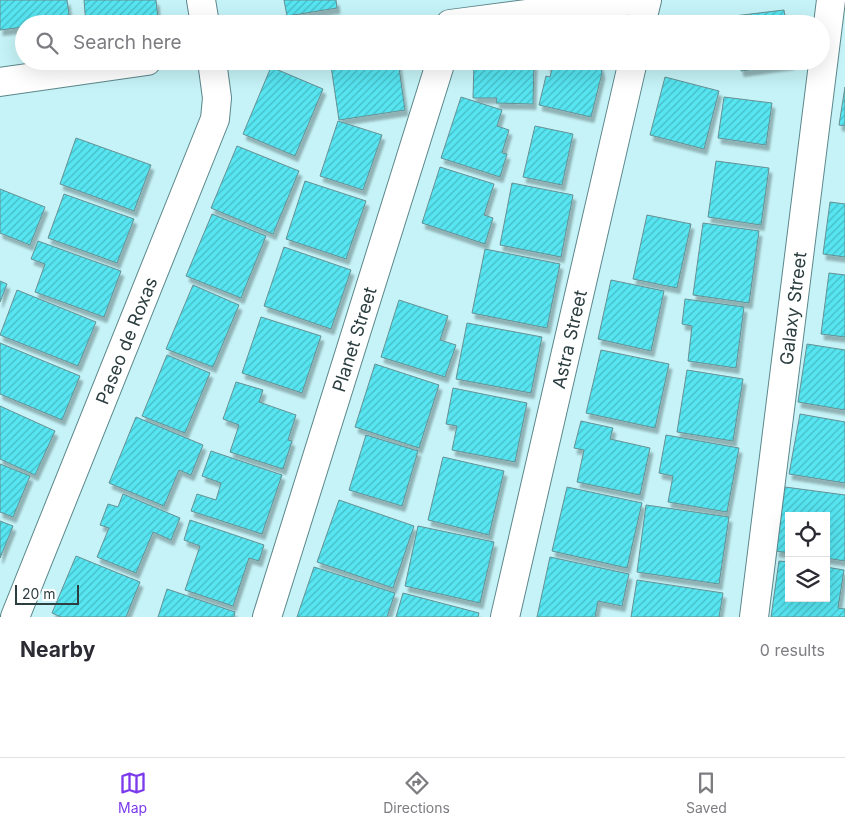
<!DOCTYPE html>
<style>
body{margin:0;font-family:Inter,sans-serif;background:#f7f7f7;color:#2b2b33}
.controls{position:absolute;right:15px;bottom:15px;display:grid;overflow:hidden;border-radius:0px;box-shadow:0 5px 20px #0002}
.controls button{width:45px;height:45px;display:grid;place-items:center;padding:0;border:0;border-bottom:1px solid #e1e1e2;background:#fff;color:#2b2b33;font:25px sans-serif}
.scale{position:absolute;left:15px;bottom:12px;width:64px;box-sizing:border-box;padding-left:5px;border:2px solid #2c3e40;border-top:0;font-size:14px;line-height:18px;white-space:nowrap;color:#2c3e40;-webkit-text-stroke:4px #fff;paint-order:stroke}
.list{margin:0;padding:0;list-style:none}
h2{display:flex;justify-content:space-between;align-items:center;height:65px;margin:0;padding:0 20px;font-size:21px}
h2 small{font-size:16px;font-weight:400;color:#7c7c81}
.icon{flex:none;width:28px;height:28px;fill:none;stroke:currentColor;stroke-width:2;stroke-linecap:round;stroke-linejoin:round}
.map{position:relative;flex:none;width:845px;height:617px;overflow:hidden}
.search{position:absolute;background:#fff;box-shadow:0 5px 20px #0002;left:15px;right:15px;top:15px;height:55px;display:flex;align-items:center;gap:12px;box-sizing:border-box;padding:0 18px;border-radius:28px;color:#7c7c81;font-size:19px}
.sheet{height:140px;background:#fff}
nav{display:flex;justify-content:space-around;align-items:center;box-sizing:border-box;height:70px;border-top:1px solid #e1e1e2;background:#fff;font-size:14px;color:#7c7c81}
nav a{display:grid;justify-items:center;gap:2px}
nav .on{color:#7c3aed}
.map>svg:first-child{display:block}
</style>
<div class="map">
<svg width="845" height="617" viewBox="0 0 845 617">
<defs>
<pattern id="building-hatch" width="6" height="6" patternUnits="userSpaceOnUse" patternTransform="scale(1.25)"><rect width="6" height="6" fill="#56e5f1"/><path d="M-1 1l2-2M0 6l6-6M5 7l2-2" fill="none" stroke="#47bbc5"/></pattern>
<filter id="shadow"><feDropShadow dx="3" dy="5.5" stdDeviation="1" flood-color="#0004"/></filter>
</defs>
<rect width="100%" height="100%" fill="#c5f3f7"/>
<g fill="url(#building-hatch)" stroke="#659093" filter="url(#shadow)">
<polygon points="0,0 67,0 70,21 50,24 24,24 24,27 0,30"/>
<polygon points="84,0 156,0 158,19 115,24 86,24"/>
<polygon points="284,0 336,0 337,8 287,16"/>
<polygon points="784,10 786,24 735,24 734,16"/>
<polygon points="361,61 398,61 405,110 339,120 331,66"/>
<polygon points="474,61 534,61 533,104 496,103 497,98 473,98"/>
<polygon points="547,61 599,61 602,73 591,117 539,105 546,76 550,77 552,69 548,68"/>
<polygon points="739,61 791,61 791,64 741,71"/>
<polygon points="271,67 323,89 295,156 243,134"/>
<polygon points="665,77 719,91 704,149 650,135"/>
<polygon points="845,87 845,126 839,125"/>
<polygon points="461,97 502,110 497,126 509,130 502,153 507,154 500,177 441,158"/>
<polygon points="724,97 772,103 766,145 718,138"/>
<polygon points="338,121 382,135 363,190 320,176"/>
<polygon points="535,126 573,134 562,185 523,177"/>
<polygon points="76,138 151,165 134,211 60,184"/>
<polygon points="237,146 299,171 273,234 211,208"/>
<polygon points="716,161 769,168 761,225 708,217"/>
<polygon points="440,167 494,184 484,215 493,218 485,244 422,223"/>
<polygon points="305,181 366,201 346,259 286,239"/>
<polygon points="512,183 573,195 561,257 500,245"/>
<polygon points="0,189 45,207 30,245 0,233"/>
<polygon points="64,194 134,219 117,263 48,238"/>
<polygon points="830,202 845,204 845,257 823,254"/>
<polygon points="212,214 266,236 241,298 186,276"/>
<polygon points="647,215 691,224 677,288 633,279"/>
<polygon points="703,223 759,231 749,303 693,295"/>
<polygon points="38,241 121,271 104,317 35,292 45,264 31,259"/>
<polygon points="284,247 351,270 331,329 264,306"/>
<polygon points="485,249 560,264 547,328 472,313"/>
<polygon points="829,273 845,275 845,337 821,334"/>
<polygon points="611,280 664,291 651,351 598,339"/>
<polygon points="0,281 7,284 0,302"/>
<polygon points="193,285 239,305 213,367 166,349"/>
<polygon points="17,290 96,322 78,366 0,335"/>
<polygon points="685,299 744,307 736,368 688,361 692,326 682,324"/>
<polygon points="399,300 448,316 440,340 456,345 445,377 381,357"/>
<polygon points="261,317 321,336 302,393 242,373"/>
<polygon points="467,323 542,337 531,393 456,379"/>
<polygon points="0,343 80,376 62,420 0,394"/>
<polygon points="807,344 845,350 845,410 798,402"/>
<polygon points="601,350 669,364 655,428 586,413"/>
<polygon points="167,355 210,373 185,433 142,416"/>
<polygon points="375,364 439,385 419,448 355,427"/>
<polygon points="687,370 743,379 733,441 677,432"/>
<polygon points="236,382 263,390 259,402 296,415 288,440 292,441 283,469 230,452 239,425 223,419"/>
<polygon points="453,388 527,403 515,462 452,450 457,426 446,424"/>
<polygon points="0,406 55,431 35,475 0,459"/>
<polygon points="800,414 845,422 845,483 789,474"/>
<polygon points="136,417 203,445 191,475 179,470 164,506 109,483"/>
<polygon points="581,421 613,428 610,439 650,448 640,495 577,482 584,450 574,448"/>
<polygon points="366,435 418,451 402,506 349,490"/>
<polygon points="666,435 739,448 727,512 668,502 673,476 659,473"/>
<polygon points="211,451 282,475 262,534 191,511 197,494 216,500 221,483 202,476"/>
<polygon points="443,457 504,471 489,535 428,520"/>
<polygon points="0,464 30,476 13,517 0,512"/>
<polygon points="567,487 642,503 627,568 552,551"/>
<polygon points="785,487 845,495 845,561 826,558 826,516 789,516 789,553 776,551"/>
<polygon points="123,494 180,518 171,540 153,532 136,573 97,557 109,528 100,525 108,504 118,507"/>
<polygon points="339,500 414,526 393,588 317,562"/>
<polygon points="646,505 729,517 719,584 637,572"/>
<polygon points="190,520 264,545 259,561 249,558 233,606 185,590 200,546 184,540"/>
<polygon points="0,521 13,526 0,558"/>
<polygon points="418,526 494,542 480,603 405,586"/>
<polygon points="76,556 140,582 126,617 61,617 52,613"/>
<polygon points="550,557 629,574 622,606 598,601 595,617 537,617"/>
<polygon points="779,561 789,562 789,598 826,598 826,567 844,570 838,608 845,609 845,617 771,617"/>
<polygon points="314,567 395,593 387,617 297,617"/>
<polygon points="637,580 723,593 719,617 631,617"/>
<polygon points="167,589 235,612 234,617 158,617"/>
<polygon points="403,593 479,613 478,617 396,617"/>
</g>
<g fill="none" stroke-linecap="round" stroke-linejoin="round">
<g stroke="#5c878b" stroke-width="30">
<g id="minor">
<polyline points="201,0 205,24"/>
<polyline points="450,24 633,0"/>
<polyline points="641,24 647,0"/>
<polyline points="0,82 147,61"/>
<path id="s1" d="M 15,617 L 215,119 L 217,98 L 212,61"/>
<path id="s2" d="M 267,617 L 441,61"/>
<path id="s3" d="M 505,617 L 633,61"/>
<path id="s4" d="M 754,617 L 831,0"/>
</g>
</g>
<use href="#minor" stroke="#fff" stroke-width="28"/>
</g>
<g text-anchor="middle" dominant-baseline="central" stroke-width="4" stroke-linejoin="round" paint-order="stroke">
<g font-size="18" fill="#2c3e40" stroke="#fff">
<text stroke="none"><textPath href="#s4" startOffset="311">Galaxy Street</textPath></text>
<text stroke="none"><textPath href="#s2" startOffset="291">Planet Street</textPath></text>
<text stroke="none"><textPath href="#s3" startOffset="285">Astra Street</textPath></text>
<text stroke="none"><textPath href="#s1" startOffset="298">Paseo de Roxas</textPath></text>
</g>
</g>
</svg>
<div class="controls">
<button><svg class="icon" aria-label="locate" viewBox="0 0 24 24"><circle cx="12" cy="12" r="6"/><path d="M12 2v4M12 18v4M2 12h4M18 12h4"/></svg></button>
<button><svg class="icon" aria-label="layers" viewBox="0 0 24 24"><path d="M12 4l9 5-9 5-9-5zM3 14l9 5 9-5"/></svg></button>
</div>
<div class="scale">20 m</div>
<div class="search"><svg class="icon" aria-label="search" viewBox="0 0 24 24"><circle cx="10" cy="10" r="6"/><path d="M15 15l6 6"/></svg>Search here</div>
</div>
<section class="sheet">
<h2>Nearby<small>0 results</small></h2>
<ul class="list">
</ul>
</section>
<nav>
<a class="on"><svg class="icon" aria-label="map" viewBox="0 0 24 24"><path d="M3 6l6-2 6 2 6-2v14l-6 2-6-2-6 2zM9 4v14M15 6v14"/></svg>Map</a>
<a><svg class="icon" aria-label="directions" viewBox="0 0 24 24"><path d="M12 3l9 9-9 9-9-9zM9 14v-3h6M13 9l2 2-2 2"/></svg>Directions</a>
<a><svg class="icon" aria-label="saved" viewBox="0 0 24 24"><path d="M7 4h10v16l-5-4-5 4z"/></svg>Saved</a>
</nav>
